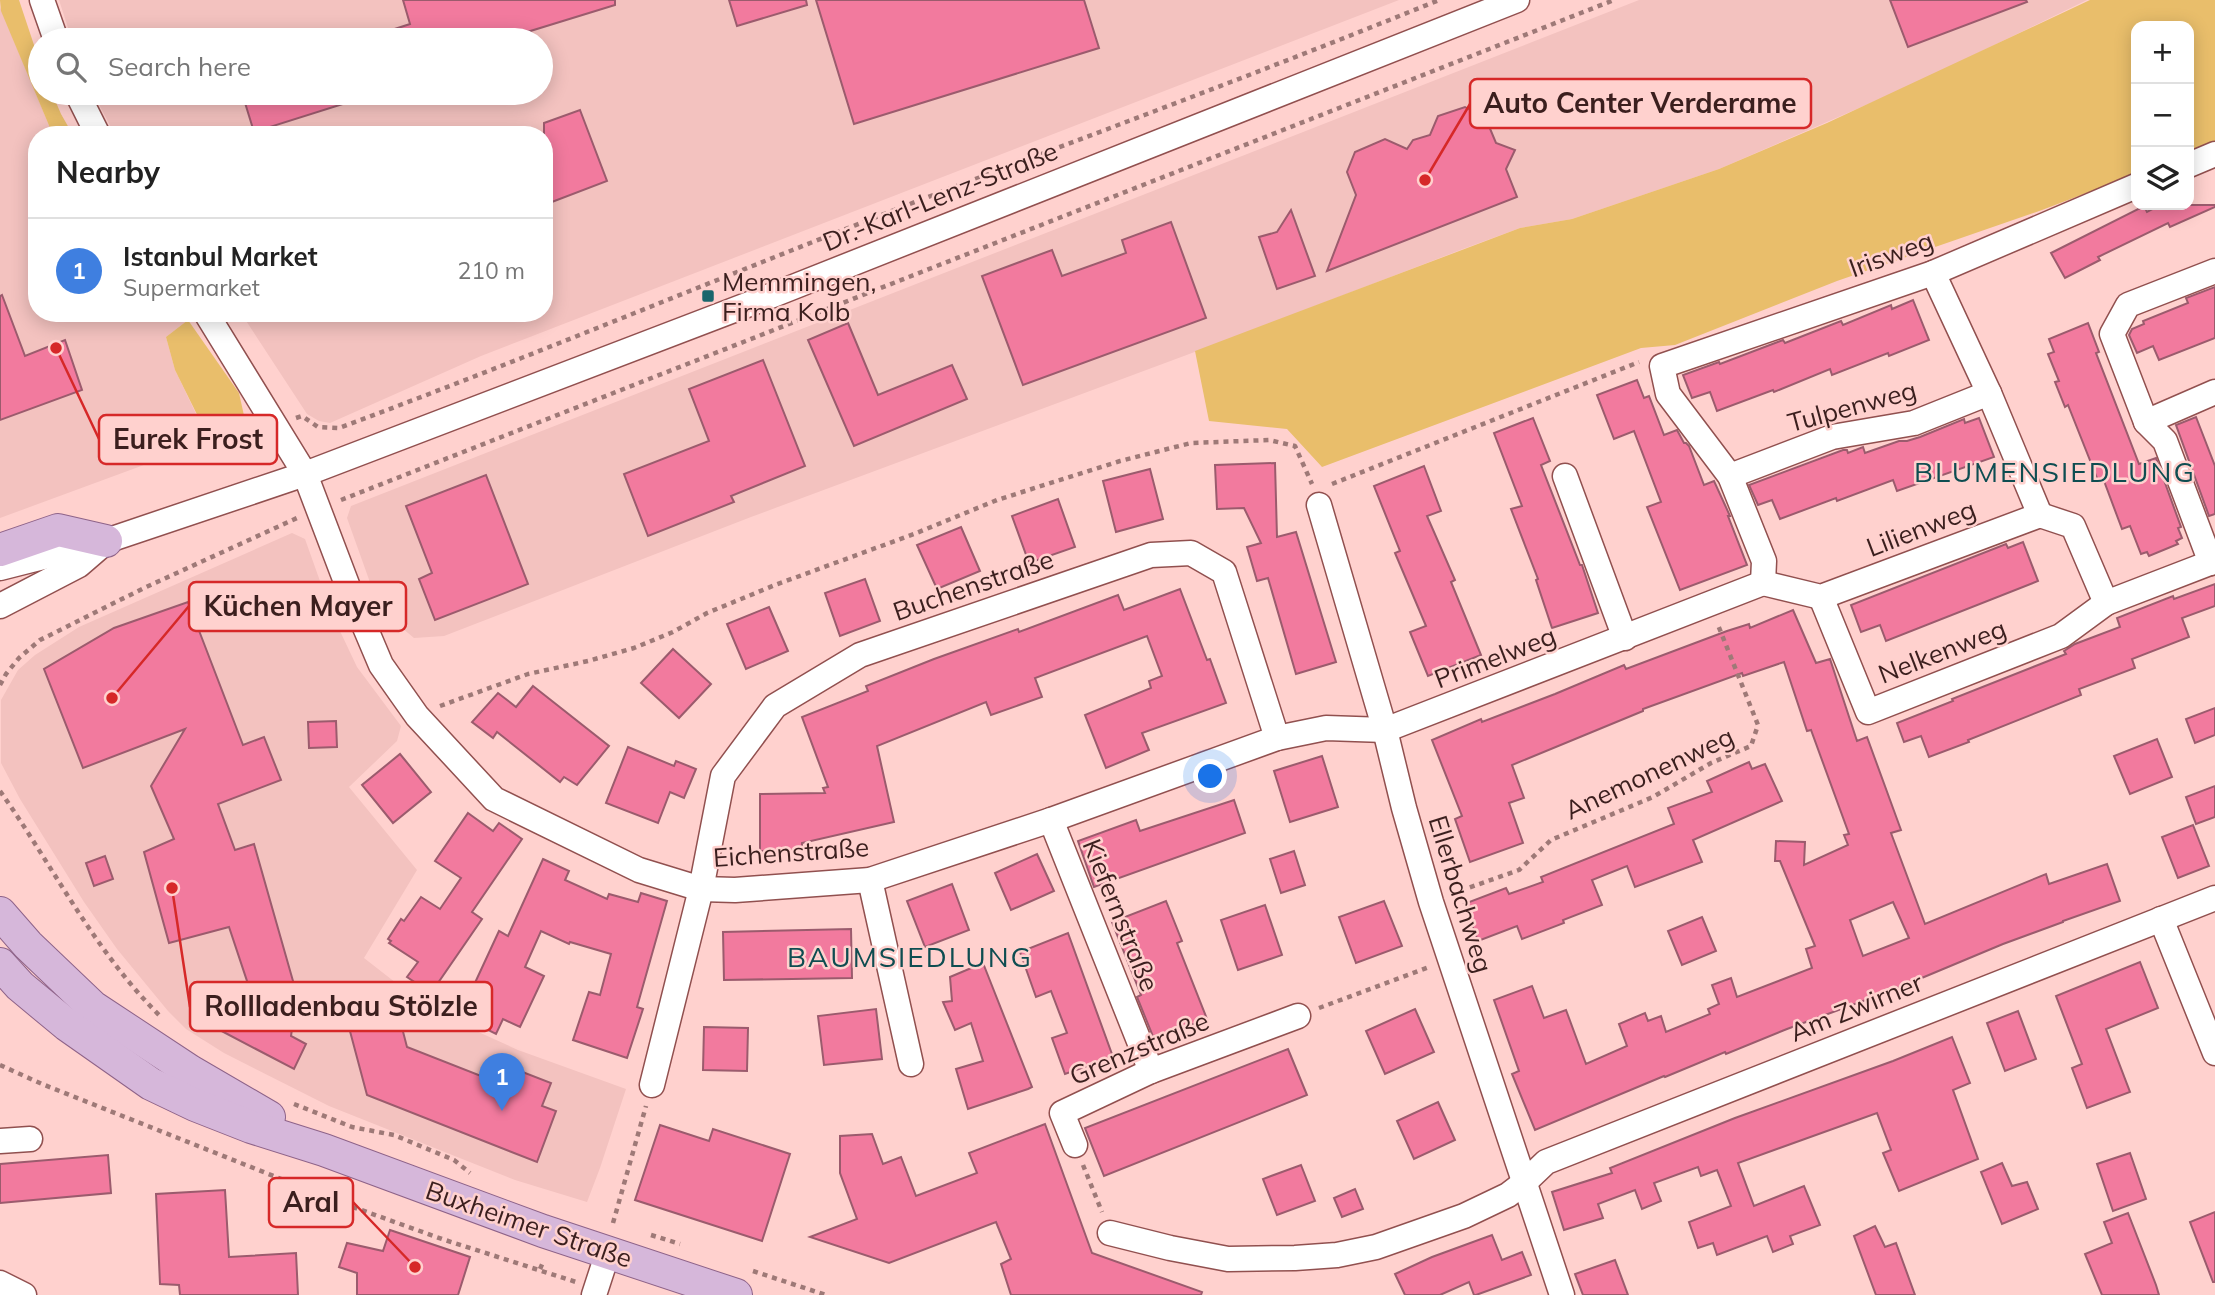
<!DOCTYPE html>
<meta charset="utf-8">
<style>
body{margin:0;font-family:Mulish,sans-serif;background:#f2f2f2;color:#222}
.controls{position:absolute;right:21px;top:21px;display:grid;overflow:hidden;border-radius:14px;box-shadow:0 4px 18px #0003}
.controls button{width:63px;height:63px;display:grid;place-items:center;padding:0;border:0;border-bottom:2px solid #e0e0e0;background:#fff;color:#222;font:35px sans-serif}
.you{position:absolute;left:1211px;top:777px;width:24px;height:24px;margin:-18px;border:5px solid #fff;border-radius:50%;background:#1a73e8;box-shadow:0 0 0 10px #1a73e833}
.badge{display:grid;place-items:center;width:46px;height:46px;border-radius:50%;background:#19666c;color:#fff;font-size:23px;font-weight:700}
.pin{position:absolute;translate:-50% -58px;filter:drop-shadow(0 2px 4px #0008)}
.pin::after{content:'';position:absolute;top:37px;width:24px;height:21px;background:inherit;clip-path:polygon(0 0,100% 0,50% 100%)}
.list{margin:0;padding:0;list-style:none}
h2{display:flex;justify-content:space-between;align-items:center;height:91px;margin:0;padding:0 28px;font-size:30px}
h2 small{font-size:23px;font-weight:400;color:#767676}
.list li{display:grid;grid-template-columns:46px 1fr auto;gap:21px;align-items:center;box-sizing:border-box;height:105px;padding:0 28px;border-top:2px solid #e0e0e0}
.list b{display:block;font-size:26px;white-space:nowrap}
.list p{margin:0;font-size:23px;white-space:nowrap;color:#767676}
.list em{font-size:23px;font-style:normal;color:#767676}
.icon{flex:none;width:38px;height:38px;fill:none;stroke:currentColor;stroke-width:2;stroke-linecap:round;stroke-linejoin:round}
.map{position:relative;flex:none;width:2215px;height:1295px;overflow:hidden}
.search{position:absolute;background:#fff;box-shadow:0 4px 18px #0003;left:28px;top:28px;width:525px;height:77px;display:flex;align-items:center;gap:18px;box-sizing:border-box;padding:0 24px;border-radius:38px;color:#767676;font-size:26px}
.panel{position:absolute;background:#fff;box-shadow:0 4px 18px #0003;left:28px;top:126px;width:525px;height:196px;border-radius:28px}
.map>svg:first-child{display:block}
</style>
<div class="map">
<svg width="2215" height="1295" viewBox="0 0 2215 1295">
<rect width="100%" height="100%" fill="#ffd1ce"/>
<g fill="#f3c2bf">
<polygon points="59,0 1399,0 481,356 330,423 319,421 307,414 241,313 544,313 544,135 115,135 93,93 541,93 541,40 72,40"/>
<polygon points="1639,0 2087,0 1912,85 1719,169 1572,219 1520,228 1463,249 1243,334 751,517 444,636 414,638 396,623 372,588 347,518 351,506"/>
<polygon points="0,7 53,135 37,135 37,313 183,313 188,320 166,337 175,370 209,441 0,518"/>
<polygon points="292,533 305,539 331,612 357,667 401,726 397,741 349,787 417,870 364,958 432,1011 518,1050 626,1089 600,1168 587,1202 515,1180 329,1106 224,1053 186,1029 168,1011 117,949 84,902 20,799 1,763 1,700 18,670 35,655 79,627"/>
</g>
<g fill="#e9be6b">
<polygon points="0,0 19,0 40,63 40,93 52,93 61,114 73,135 53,135 1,11"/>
<polygon points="2090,0 2215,0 2215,143 2189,154 2189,26 2136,26 2136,174 2042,210 1837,281 1675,345 1641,348 1322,467 1287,429 1209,421 1195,351 1520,228 1572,219 1719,169 1827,123"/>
<polygon points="188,320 239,393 245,420 240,443 218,457 175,370 166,337"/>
</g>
<g fill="#f27a9e" stroke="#9b5b6d" stroke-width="2" fill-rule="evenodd">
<polygon points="403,0 615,0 615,5 501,40 374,40 373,36 410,24"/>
<polygon points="729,0 806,0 807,5 737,26"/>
<polygon points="816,0 1084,0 1099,48 854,124"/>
<polygon points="1890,0 2026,0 2027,2 1908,47"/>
<polygon points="242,93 365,93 365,97 254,132"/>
<polygon points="1465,107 1486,119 1496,143 1515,150 1506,169 1517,197 1327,271 1356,195 1347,172 1355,152 1385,139 1407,149 1413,140 1430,135 1438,116"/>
<polygon points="580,110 607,181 544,205 544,123"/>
<polygon points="2160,205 2215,205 2215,207 2170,227 2168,223 2098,257 2100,260 2065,278 2051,253 2144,206 2147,212"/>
<polygon points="1291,210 1315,276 1277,289 1259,237 1277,232"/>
<polygon points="1171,222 1206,318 1023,385 982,276 1052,250 1062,276 1126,253 1122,240"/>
<polygon points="2215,287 2215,338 2159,360 2153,346 2137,353 2129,335 2132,329 2144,324 2143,321 2188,303 2186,298"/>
<polygon points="2,295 25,356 65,340 82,390 0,420 0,296"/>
<polygon points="1913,300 1929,340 1889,356 1888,353 1832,375 1830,369 1774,392 1773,390 1717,411 1710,392 1692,398 1683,375 1719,362 1720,364 1783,340 1785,343 1841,321 1843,325 1891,305 1892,309"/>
<polygon points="848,323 878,395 952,365 967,399 854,446 808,340"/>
<polygon points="2088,323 2099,352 2096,353 2139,464 2156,458 2181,527 2178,528 2182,538 2176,541 2178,544 2149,556 2147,552 2141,554 2130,526 2122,529 2104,481 2099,483 2068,405 2065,407 2055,382 2059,381 2048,354 2054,352 2049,339"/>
<polygon points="763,360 805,466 731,496 734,502 648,536 624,474 709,441 689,389"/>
<polygon points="1637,380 1644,398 1649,396 1664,435 1677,430 1684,443 1686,443 1689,446 1704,485 1714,481 1730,516 1728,516 1747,565 1680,590 1647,507 1661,502 1634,431 1614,439 1597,395"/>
<polygon points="2196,417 2215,466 2215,514 2209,516 2176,425"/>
<polygon points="1533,418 1550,461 1541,465 1580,565 1582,565 1598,613 1552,628 1536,580 1538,579 1511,509 1522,506 1494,433"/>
<polygon points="1979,418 1994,457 1897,491 1893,480 1837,501 1836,498 1780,519 1772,500 1758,505 1749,485 1843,450 1847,450 1848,453 1863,447 1865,453 1899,441 1907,441 1920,437 1964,419 1965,423"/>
<polygon points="1275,463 1277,537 1296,532 1336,662 1296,674 1268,578 1257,581 1247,547 1261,543 1244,508 1217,509 1215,465"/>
<polygon points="1424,466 1441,511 1427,516 1455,580 1451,582 1481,655 1428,676 1410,632 1426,626 1395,553 1400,551 1374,486"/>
<polygon points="1150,469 1163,519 1116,532 1103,481"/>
<polygon points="486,475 528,584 435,620 419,579 432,573 406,506"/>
<polygon points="1058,499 1075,547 1029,563 1012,516"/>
<polygon points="961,527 980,571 937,589 917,545"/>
<polygon points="2023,542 2038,581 1886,641 1880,625 1861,632 1851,605 2006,544 2008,548"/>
<polygon points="865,579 880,621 840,636 825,593"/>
<polygon points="2215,584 2215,606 2182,618 2189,637 2132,659 2135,668 2079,689 2081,695 1968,740 1969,742 1929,757 1921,736 1904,742 1897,723 1953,701 1952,699 2066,654 2064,651 2075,644 2120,627 2117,618 2173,596 2174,599"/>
<polygon points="1180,589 1207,660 1210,659 1226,703 1142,733 1149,750 1106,768 1085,715 1151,688 1149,681 1162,676 1147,636 1035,678 1042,697 991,715 986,702 877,746 894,822 802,843 802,850 760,851 760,794 825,793 823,788 828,787 802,717 868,691 866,686 934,659 1018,629 1019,632 1118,595 1124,610"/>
<polygon points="188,602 243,745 264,737 281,780 218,804 235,850 254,844 297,995 291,1036 306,1044 294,1069 214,1027 230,1001 259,1017 229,927 169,943 144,852 174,839 151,786 185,729 83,768 44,669 114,628"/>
<polygon points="769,607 788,651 746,669 727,624"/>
<path d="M 1793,610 L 1816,663 L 1830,659 L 1857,741 L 1867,737 L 1901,830 L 1891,833 L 1925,924 L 2046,874 L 2049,884 L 2107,864 L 2120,901 L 2063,921 L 2063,922 L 2003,944 L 1893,990 L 1787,1029 L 1726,1054 L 1725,1052 L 1665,1077 L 1664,1076 L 1535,1130 L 1512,1074 L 1519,1071 L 1494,1000 L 1532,986 L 1544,1018 L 1566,1010 L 1586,1064 L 1627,1046 L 1619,1024 L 1645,1013 L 1648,1021 L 1661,1016 L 1666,1032 L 1710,1014 L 1708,1009 L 1719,1004 L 1712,985 L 1731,978 L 1737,997 L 1812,968 L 1806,949 L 1815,946 L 1780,861 L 1775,861 L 1776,841 L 1805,842 L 1804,865 L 1848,845 L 1844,835 L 1849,834 L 1811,730 L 1807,731 L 1784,662 L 1743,676 L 1742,673 L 1643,709 L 1643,711 L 1512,765 L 1524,798 L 1509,803 L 1523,843 L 1470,862 L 1455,819 L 1462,816 L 1432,740 L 1481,719 L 1482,722 L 1555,694 L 1624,665 L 1626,669 L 1727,631 L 1749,624 L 1750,628 ZM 1893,902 L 1909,938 L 1863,956 L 1850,920 Z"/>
<polygon points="673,649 711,684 679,718 641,683"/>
<polygon points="533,686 609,746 577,785 564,777 560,782 497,732 493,738 472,722 498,693 516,707"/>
<polygon points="2215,708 2215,735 2195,743 2186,719"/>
<polygon points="336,721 337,747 309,748 308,722"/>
<polygon points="2157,739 2172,777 2130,794 2114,756"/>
<polygon points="628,747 674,766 676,761 696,769 684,798 670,792 658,823 606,803"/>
<polygon points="400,754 431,792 393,823 362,785"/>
<polygon points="1322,756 1338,807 1290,822 1274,771"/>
<polygon points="1749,762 1752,769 1765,764 1782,801 1693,840 1702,862 1635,887 1627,866 1592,880 1602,905 1563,920 1564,923 1522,939 1517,926 1478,941 1464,904 1506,888 1509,894 1543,882 1541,877 1674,824 1668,808 1712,792 1707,781"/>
<polygon points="2215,786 2215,817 2196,824 2186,797"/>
<polygon points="1234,800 1245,833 1094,887 1078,841 1136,820 1140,831"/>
<polygon points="468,813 493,831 499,823 522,839 472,912 482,919 431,993 407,977 418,962 389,943 391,941 388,939 401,919 404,921 421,897 440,909 461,878 435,861"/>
<polygon points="2193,825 2209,866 2178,878 2162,837"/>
<polygon points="1294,851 1305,885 1281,893 1270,859"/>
<polygon points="1037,854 1054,891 1011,910 995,873"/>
<polygon points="105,856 113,879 94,886 86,863"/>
<polygon points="543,859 569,871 565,880 607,899 609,894 638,902 641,893 667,901 637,1007 643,1009 627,1058 573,1040 589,992 600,995 611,954 570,942 569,944 541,931 525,967 544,976 520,1027 503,1019 496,1034 482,1027 461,1013 499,931 508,936"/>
<polygon points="952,884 969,930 925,947 907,901"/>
<polygon points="1166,901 1182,941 1177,943 1207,1019 1154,1039 1137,997 1141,995 1112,922"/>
<polygon points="1384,901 1402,946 1356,963 1339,917"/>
<polygon points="1265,905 1282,955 1238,970 1221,920"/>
<polygon points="1702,917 1716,951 1682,965 1668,931"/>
<polygon points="851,929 852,978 724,980 723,932"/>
<polygon points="1068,933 1113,1057 1065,1074 1052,1038 1067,1033 1051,991 1036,997 1020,952"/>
<polygon points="2140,962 2158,1008 2106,1029 2130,1092 2087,1108 2072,1068 2082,1064 2056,996"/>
<polygon points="983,963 1032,1087 1028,1089 968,1109 956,1069 983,1061 971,1023 955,1030 943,1002 952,1001 950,977"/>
<polygon points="388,1008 393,1021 400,1020 407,1047 486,1078 494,1061 551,1083 542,1106 556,1111 537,1162 367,1095 347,1020"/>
<polygon points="876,1009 882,1059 824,1065 818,1016"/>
<polygon points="1415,1009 1434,1052 1385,1074 1366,1031"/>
<polygon points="2018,1011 2036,1059 2005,1071 1987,1023"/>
<polygon points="704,1027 748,1028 747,1071 703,1070"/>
<polygon points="1952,1037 1970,1083 1953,1090 1978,1159 1899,1191 1883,1153 1891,1150 1877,1113 1738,1163 1754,1206 1804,1186 1820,1225 1790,1236 1793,1244 1773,1252 1767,1236 1717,1255 1713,1243 1698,1248 1689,1222 1731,1206 1717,1170 1701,1176 1698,1167 1654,1183 1661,1201 1642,1209 1635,1190 1598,1204 1603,1218 1564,1230 1552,1192 1612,1173 1610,1168 1735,1118 1893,1061"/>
<polygon points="1288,1049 1307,1095 1104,1176 1085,1128"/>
<polygon points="1438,1102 1455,1140 1414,1159 1397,1121"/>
<polygon points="1045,1124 1092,1253 1202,1292 1201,1295 1011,1295 1001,1264 1011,1259 996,1222 889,1263 810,1237 857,1219 840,1173 840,1136 872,1134 883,1164 901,1157 916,1196 977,1173 969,1153"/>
<polygon points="660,1125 709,1141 713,1129 790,1154 762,1241 635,1200"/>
<polygon points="2130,1153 2146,1199 2113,1211 2097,1164"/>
<polygon points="108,1155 111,1193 0,1203 0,1164"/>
<polygon points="2002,1163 2012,1186 2027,1182 2038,1209 2002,1224 1981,1172"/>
<polygon points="1301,1165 1315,1201 1277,1215 1263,1179"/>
<polygon points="1355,1189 1363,1209 1342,1217 1334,1198"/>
<polygon points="225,1190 229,1257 296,1253 298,1295 180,1295 179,1285 160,1284 156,1194"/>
<polygon points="2215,1212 2215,1282 2213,1282 2190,1222"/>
<polygon points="2128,1213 2156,1285 2159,1295 2102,1295 2085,1254 2112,1243 2104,1222"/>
<polygon points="1875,1226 1885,1247 1896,1243 1915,1295 1876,1295 1854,1236"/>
<polygon points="390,1230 470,1257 458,1295 357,1295 357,1273 339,1267 347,1243 383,1251"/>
<polygon points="1492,1235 1502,1260 1522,1252 1531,1275 1476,1295 1474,1295 1469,1282 1440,1295 1405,1295 1395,1274 1432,1257"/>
<polygon points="1615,1260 1628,1295 1583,1295 1575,1274"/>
</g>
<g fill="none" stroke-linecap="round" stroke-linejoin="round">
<g stroke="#91504f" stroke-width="27">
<g id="minor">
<polyline points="42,0 56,40"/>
<polyline points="77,93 98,135"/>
<polyline points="2189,165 2215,154"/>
<polyline points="206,313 305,474 348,587 381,665 417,716 494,799 639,870 701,889 735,890 870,880 1051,820 1277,738 1326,728 1385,730 1763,583"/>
<polyline points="1989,393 2040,515"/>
<polyline points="2146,422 2112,334 2128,305 2215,271"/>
<polyline points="1565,476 1625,638"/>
<polyline points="1730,476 1832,437 1914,423 1989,393 1933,273"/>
<polyline points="1319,505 1385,730 1404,808 1431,902 1562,1295"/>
<polyline points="2211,563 2165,441 2146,422 2215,392"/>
<polyline points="0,568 106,541 305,474 773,295 1517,0"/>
<polyline points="1763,583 1764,561 1730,476 1668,394 1662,366 1933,273 2136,186"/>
<polyline points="1763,583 1821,597 2040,515 2073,526 2106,603 2215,561"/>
<polyline points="1821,597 1868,712 2061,636 2106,603"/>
<polyline points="0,606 79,565 101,546"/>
<polyline points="1051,820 1151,1071"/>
<polyline points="870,880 911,1064"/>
<polyline points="2161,919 2215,1053"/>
<polyline points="652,1085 701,889 723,776 775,706 860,655 1151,555 1191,553 1224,572 1277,738"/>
<polyline points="0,1141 30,1139"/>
<polyline points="1075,1145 1062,1113 1151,1071 1298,1016"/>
<polyline points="1110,1233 1170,1248 1228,1259 1295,1258 1337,1255 1376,1247 1464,1216 1508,1195 1525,1182 1546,1162 2215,898"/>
<polyline points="0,1283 24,1295"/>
<polyline points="594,1295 608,1252"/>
</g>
</g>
<g stroke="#8e6389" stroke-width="34">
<g id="major">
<polyline points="0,550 58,530 106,541"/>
<polyline points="0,913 28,945 93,1007 190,1071 269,1117"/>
<polyline points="0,964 20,986 67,1025 151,1084 195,1105 251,1127 324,1150 543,1231 736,1295"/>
</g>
</g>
<g stroke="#9e7977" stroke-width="4.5" stroke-dasharray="5 5" stroke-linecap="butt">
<path d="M 296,418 L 302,416 L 318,427 L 339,428 C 541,353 740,269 941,192 C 1107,129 1274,67 1439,0"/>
<polyline points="1332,484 1639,362"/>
<polyline points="341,500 1614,0"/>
<polyline points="0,685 6,674 19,658 40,640 144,588 297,518"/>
<polyline points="440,706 528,674 588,661 634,648 673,632 707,613 775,585 914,534 997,500 1120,461 1191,443 1269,440 1295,446 1312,484"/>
<path d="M 0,791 C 53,866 93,949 159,1015"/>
<polyline points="1451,894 1519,870 1551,840 1653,797 1711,763 1751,746 1758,725 1718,625"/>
<polyline points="1319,1008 1429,967"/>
<polyline points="0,1065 42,1084 339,1202 442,1239 576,1282"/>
<polyline points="294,1104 352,1127 394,1135 454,1160 470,1173"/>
<polyline points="1083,1165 1102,1212"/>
<polyline points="613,1223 646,1106"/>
<polyline points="651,1235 680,1244"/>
<polyline points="540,1269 544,1260"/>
<polyline points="753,1271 826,1295"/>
</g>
<use href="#minor" stroke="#fff" stroke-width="24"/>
<use href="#major" stroke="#d6b7da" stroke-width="32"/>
</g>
<rect fill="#19666c" stroke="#ffd1ce" stroke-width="2.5" x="701" y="289" width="14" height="14" rx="3.5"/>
<g text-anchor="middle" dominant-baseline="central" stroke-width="5" stroke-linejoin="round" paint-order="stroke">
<g font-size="26" fill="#3b1f1e" stroke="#ffd1ce">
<text transform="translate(940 196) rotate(-22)">Dr.-Karl-Lenz-Straße</text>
<text transform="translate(1891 254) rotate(-20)">Irisweg</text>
<text transform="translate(1852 406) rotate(-15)">Tulpenweg</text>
<text transform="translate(1921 528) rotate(-21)">Lilienweg</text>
<text transform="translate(973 585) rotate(-19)">Buchenstraße</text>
<text transform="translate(1942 651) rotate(-21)">Nelkenweg</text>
<text transform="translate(1495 657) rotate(-21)">Primelweg</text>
<text transform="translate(1649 773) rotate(-25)">Anemonenweg</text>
<text transform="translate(791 852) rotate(-4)">Eichenstraße</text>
<text transform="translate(1461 894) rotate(73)">Ellerbachweg</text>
<text transform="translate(1121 915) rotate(68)">Kiefernstraße</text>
<text transform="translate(1856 1007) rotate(-22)">Am Zwirner</text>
<text transform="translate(1139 1048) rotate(-23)">Grenzstraße</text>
<text transform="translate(529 1224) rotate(19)">Buxheimer Straße</text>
</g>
<g font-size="26" fill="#3b1f1e" stroke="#ffd1ce" text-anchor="start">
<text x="722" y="281">Memmingen,<tspan x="722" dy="30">Firma Kolb</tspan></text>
</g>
<g font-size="28" letter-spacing="2" fill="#0e4d51" stroke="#ffd1ce">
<text x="2055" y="471">BLUMENSIEDLUNG</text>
<text x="910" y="956">BAUMSIEDLUNG</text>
</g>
</g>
<path fill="none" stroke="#d62828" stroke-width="2.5" d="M1425 180L1470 104M56 348L99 439M112 698L189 606M172 888L190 1007M415 1267L353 1202"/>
<g fill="#d62828" stroke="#ffd1ce" stroke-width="2.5">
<circle cx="1425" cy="180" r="7"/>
<circle cx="56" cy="348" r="7"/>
<circle cx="112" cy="698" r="7"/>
<circle cx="172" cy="888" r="7"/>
<circle cx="415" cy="1267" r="7"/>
</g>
<g fill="#ffd1ce" stroke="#d62828" stroke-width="2.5">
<rect x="1470" y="79" width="341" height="49" rx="7"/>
<rect x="99" y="415" width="178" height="49" rx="7"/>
<rect x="189" y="582" width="217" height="49" rx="7"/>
<rect x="190" y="982" width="302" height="49" rx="7"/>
<rect x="269" y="1178" width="84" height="49" rx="7"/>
</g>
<g font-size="28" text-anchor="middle" font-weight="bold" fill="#3b1f1e">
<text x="1640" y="113">Auto Center Verderame</text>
<text x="188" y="449">Eurek Frost</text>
<text x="298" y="616">Küchen Mayer</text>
<text x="341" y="1016">Rollladenbau Stölzle</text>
<text x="311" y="1212">Aral</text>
</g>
</svg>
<div class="controls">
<button>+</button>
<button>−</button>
<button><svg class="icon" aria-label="layers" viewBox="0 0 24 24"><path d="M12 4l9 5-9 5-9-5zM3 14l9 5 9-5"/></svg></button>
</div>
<div class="you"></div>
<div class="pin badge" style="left:502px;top:1111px;background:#3f7fe0">1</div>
<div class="search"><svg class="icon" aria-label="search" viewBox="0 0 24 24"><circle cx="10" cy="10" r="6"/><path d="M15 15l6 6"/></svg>Search here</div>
<section class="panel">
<h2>Nearby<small></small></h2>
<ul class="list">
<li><span class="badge" style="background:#3f7fe0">1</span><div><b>Istanbul Market</b><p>Supermarket</p></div><em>210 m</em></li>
</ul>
</section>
</div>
